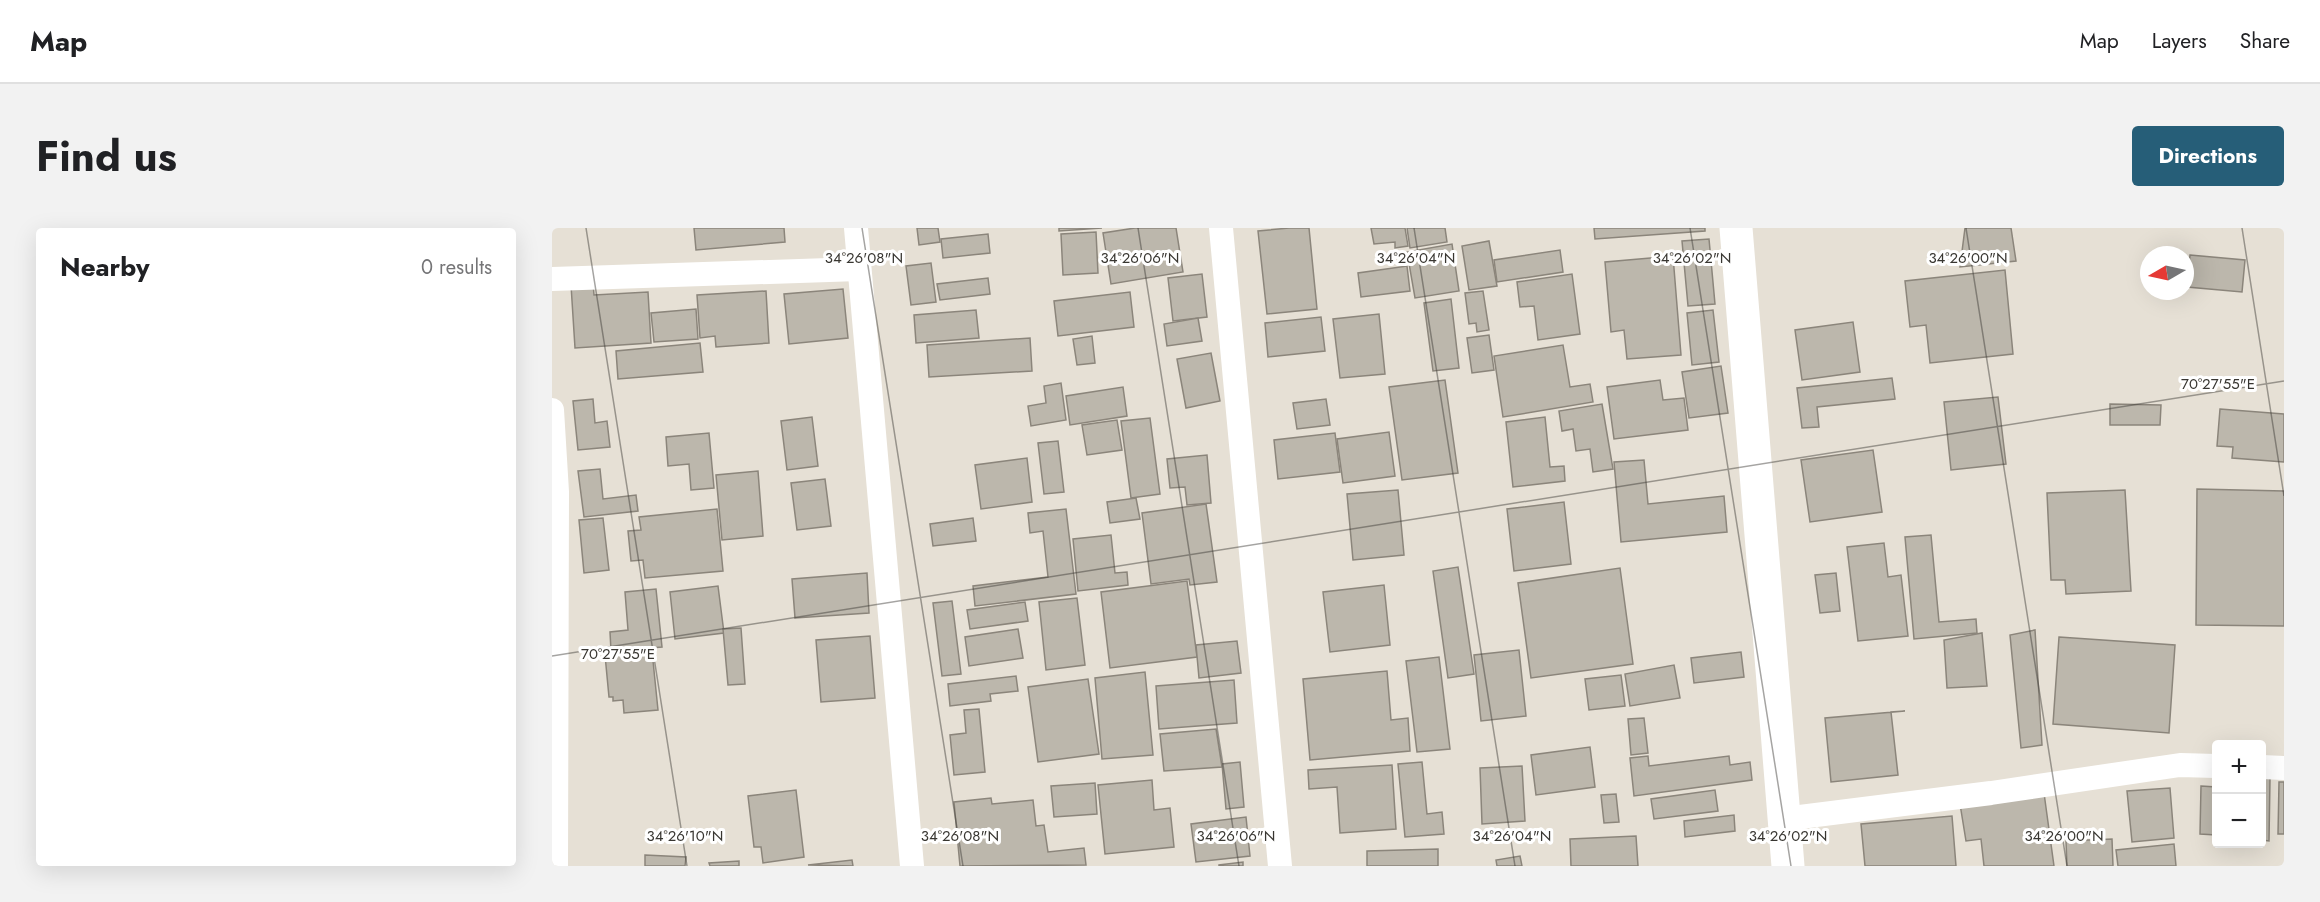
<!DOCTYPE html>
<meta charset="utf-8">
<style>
body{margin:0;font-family:Jost,sans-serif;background:#f2f2f2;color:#202124}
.controls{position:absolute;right:18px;bottom:18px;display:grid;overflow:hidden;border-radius:6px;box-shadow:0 6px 24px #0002}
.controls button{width:54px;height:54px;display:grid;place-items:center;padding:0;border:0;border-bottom:2px solid #e0e0e0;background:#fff;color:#202124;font:30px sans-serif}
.compass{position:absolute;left:1588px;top:18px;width:54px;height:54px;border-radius:50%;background:#fff;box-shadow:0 6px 24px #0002;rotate:261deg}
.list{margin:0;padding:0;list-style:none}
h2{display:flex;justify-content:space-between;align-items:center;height:78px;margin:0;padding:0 24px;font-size:26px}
h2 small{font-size:20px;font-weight:400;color:#757577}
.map{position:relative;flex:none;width:1732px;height:638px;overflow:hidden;border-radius:6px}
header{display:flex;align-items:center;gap:36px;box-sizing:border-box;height:84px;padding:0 30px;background:#fff;border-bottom:2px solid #e0e0e0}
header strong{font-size:28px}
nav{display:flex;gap:33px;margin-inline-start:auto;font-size:21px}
.intro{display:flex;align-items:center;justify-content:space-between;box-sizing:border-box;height:144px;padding:0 36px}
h1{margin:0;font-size:42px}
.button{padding:15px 27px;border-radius:6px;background:#265e78;color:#fff;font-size:21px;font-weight:700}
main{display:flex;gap:36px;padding:0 36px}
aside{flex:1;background:#fff;border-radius:6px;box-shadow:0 6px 24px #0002}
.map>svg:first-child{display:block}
</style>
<header>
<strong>Map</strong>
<nav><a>Map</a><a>Layers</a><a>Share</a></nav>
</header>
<div class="intro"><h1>Find us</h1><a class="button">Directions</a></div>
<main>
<aside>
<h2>Nearby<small>0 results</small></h2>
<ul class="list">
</ul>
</aside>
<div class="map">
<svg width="1732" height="638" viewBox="0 0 1732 638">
<rect width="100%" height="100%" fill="#e6e0d5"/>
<g fill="#bcb7ac" stroke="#8b857b" stroke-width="1.5">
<polygon points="142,0 232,0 233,14 144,22"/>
<polygon points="365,0 386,0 388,14 367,17"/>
<polygon points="507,0 550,0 507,3"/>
<polygon points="583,0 624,0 631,44 559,56 551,5"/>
<polygon points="737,0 757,0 765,81 715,86 706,3"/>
<polygon points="819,0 853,0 856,18 843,20 843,14 822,16"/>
<polygon points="855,0 893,0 895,14 858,20"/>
<polygon points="1042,0 1153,0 1153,3 1043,11"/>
<polygon points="1413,0 1459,0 1464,33 1408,39"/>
<polygon points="544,4 546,45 511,47 509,6"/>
<polygon points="436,6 438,25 391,30 389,11"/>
<polygon points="1157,11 1163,76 1136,78 1130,13"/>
<polygon points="937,13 945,58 917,62 910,18"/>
<polygon points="900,16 907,63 863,70 855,24"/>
<polygon points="1008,22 1011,44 945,54 942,32"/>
<polygon points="1638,27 1693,32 1690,64 1635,59"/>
<polygon points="1121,28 1129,127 1075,131 1072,102 1059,104 1053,34"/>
<polygon points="379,35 384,74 359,77 354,38"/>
<polygon points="855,38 858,63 809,69 806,45"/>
<polygon points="1453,42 1461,126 1378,135 1374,97 1358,99 1353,53"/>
<polygon points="650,46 655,89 621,93 616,50"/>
<polygon points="1020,46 1028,106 986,112 982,78 968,79 965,54"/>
<polygon points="436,50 438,66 388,72 385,56"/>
<polygon points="41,55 42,67 96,64 99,115 23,120 19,57"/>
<polygon points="291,61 296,110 237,116 232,66"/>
<polygon points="214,63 217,115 164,119 163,108 148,110 145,67"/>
<polygon points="931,63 937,102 925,104 924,95 917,96 913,65"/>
<polygon points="578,64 582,99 506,108 502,73"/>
<polygon points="899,71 907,140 881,143 872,75"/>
<polygon points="144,81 146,111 102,114 99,85"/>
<polygon points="424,82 427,110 364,115 362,87"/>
<polygon points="1161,82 1167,134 1140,137 1135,85"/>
<polygon points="827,86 833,146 788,150 781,91"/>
<polygon points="769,89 773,123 716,129 713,95"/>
<polygon points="646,90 650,113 615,118 612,96"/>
<polygon points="1301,94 1308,144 1250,152 1243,102"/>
<polygon points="937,107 942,142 920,145 915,110"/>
<polygon points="540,108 543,135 525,137 521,111"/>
<polygon points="478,110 480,143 377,149 375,117"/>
<polygon points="148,115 151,144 66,151 64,123"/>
<polygon points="1011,117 1018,159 1038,156 1041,174 951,189 942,128"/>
<polygon points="659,125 668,173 634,180 625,131"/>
<polygon points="1169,138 1176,185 1137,190 1130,144"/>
<polygon points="1340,150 1343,171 1265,179 1267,199 1250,200 1245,160"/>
<polygon points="893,152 906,245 850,252 837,159"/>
<polygon points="1108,152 1111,172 1132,170 1136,202 1062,211 1055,159"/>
<polygon points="509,155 514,192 479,198 476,178 494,175 492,158"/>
<polygon points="571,159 575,188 518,197 514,168"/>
<polygon points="1446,169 1454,236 1399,242 1392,174"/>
<polygon points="41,171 43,195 55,193 58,219 26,222 21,173"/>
<polygon points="774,171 778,197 745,201 741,175"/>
<polygon points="1050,176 1061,241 1041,244 1038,221 1024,223 1021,201 1010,203 1007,183"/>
<polygon points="1558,176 1609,177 1608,197 1558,197"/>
<polygon points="1668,181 1732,186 1732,234 1680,230 1681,219 1665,218"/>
<polygon points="260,189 266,238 235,242 229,193"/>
<polygon points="993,189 998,239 1012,238 1013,253 961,259 954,194"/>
<polygon points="598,190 608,266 579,270 569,193"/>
<polygon points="565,192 570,222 535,227 530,197"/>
<polygon points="837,204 843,248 791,255 785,211"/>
<polygon points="157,205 162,260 139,262 137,236 116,238 114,209"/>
<polygon points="783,205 788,244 726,251 722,212"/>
<polygon points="506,213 512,264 492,266 486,215"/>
<polygon points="1321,222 1330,284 1258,294 1249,232"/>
<polygon points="655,227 659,275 635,277 633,259 618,260 615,231"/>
<polygon points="475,230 480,274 429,281 423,237"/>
<polygon points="1092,232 1096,276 1172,268 1175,304 1069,314 1062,234"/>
<polygon points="48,241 51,271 84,267 86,283 32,289 26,243"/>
<polygon points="206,243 211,308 170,312 164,247"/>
<polygon points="273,251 279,298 245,302 239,255"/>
<polygon points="1645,261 1732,263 1732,398 1644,397"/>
<polygon points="846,262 852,327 801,332 795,266"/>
<polygon points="1573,262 1579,363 1514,366 1513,352 1499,352 1495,265"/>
<polygon points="584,270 588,291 558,295 555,274"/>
<polygon points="1012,274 1019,336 962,343 955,281"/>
<polygon points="654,276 665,354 638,357 637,351 599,356 590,285"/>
<polygon points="165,281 171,343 93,350 91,332 79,333 76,303 89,302 87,289"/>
<polygon points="514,281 524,366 423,378 421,358 496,349 491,303 478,305 476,285"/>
<polygon points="51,290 57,342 32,345 27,292"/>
<polygon points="421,290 424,313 381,318 378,296"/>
<polygon points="559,307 563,345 575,344 576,357 526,363 521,311"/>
<polygon points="1379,307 1387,394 1424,391 1425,405 1362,411 1353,309"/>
<polygon points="1332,315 1336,349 1349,347 1356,408 1306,413 1295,319"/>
<polygon points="906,339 922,446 896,450 881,343"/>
<polygon points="1068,340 1081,436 979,450 966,355"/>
<polygon points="315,345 317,385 243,390 240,351"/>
<polygon points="1284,345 1288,383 1268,385 1263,347"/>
<polygon points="635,353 645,429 558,440 549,364"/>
<polygon points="832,357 838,417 778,424 771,364"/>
<polygon points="166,358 172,405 123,411 118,364"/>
<polygon points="104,361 110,419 59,423 58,404 76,402 73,364"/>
<polygon points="525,370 533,437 494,442 487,374"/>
<polygon points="400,373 409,446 390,448 381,375"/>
<polygon points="473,374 476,393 418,401 415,382"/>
<polygon points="189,400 193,456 176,457 171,401"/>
<polygon points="466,401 471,430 417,438 413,409"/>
<polygon points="1483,402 1490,517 1469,520 1458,407"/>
<polygon points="1430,405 1435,458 1395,460 1392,412"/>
<polygon points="318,408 323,470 269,474 264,412"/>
<polygon points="1507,409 1623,417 1617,505 1501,496"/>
<polygon points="685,413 689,445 647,450 644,417"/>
<polygon points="967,422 974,488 929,493 922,427"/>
<polygon points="100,423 106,482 72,485 71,472 61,473 61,469 57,469 53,427"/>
<polygon points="1189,424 1192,449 1142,455 1139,430"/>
<polygon points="887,429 898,521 865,524 854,433"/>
<polygon points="1122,437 1128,470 1078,478 1073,446"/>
<polygon points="835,443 839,492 856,490 858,523 758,532 751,451"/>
<polygon points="593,444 601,527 550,531 543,450"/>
<polygon points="1069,447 1073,478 1037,482 1033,451"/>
<polygon points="464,448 466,463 438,466 439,473 398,478 396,456"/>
<polygon points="536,451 547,526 486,534 476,459"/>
<polygon points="682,452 685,495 607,501 604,458"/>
<polygon points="427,481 433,544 402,547 398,507 414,505 412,482"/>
<polygon points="1353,483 1339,484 1346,547 1279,554 1273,490"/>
<polygon points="1092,490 1096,525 1079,527 1076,491"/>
<polygon points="664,501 670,539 612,543 608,506"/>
<polygon points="1038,519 1043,559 984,567 979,527"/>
<polygon points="1096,528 1097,538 1177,528 1178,537 1198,534 1200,552 1082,568 1078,530"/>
<polygon points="688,534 692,579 674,581 670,536"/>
<polygon points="870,534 875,586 890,584 892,606 853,609 846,536"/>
<polygon points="840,537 844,601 788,605 785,559 757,561 756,542"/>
<polygon points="970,538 973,593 930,596 928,540"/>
<polygon points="1710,549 1718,550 1717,613 1710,612"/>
<polygon points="600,552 602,582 618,580 622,619 553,626 546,557"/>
<polygon points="1727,554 1732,554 1732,606 1726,606"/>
<polygon points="543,555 545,586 502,589 499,558"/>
<polygon points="1649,558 1664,559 1664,607 1648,606"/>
<polygon points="1618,560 1622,610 1580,614 1575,563"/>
<polygon points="244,562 252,629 211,635 209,619 202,619 196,568"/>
<polygon points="1163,562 1166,583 1102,591 1099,571"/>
<polygon points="1492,565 1502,638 1432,638 1429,611 1414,613 1408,576"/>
<polygon points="1064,566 1067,594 1052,595 1049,567"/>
<polygon points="439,570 440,576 481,572 484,598 492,597 496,624 532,620 534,637 408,638 402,574"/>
<polygon points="1182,587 1183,603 1133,609 1132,593"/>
<polygon points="1400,588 1404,638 1313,638 1309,596"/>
<polygon points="694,589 698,628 644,634 639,596"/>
<polygon points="1084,608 1086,638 1019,638 1018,611"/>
<polygon points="1560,611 1561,638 1515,638 1514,613"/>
<polygon points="1622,616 1624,638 1566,638 1564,622"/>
<polygon points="886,621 886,638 815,638 815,623"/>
<polygon points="93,627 134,629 133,638 93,638"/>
<polygon points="968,628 970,638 945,638 944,632"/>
<polygon points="300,632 301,638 256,637"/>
<polygon points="187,633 187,638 158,638 157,635"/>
<polygon points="691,634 691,638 667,638 667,637"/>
</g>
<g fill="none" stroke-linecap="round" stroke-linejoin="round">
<g stroke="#fff" stroke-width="24">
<polyline points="304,0 360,638"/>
<polyline points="669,0 728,638"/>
<polyline points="0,51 307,41"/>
<polyline points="0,182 5,264 4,638"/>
<polyline points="1710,539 1732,540"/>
<polyline points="1232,591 1439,565 1628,537 1664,538"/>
</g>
<polyline stroke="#fff" stroke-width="33" points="1184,0 1236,638"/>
</g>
<path fill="none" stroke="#383631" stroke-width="1.5" stroke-opacity="0.45" d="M 34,0 L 135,638M 310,0 L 411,638M 586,0 L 687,638M 862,0 L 963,638M 1138,0 L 1239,638M 1414,0 L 1515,638M 1690,0 L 1732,268M 0,428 L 1732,153"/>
<g font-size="15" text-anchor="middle" fill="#383631" stroke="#fff" stroke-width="6" stroke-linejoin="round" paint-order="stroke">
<text x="312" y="35">34°26'08"N</text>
<text x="588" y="35">34°26'06"N</text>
<text x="864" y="35">34°26'04"N</text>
<text x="1140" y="35">34°26'02"N</text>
<text x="1416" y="35">34°26'00"N</text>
<text x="1666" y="161">70°27'55"E</text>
<text x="66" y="431">70°27'55"E</text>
<text x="133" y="613">34°26'10"N</text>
<text x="408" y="613">34°26'08"N</text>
<text x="684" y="613">34°26'06"N</text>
<text x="960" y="613">34°26'04"N</text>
<text x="1236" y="613">34°26'02"N</text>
<text x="1512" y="613">34°26'00"N</text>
</g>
</svg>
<div class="controls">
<button>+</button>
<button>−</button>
</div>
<svg class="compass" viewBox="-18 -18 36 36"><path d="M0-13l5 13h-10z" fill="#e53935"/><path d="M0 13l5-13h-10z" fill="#757577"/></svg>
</div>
</main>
